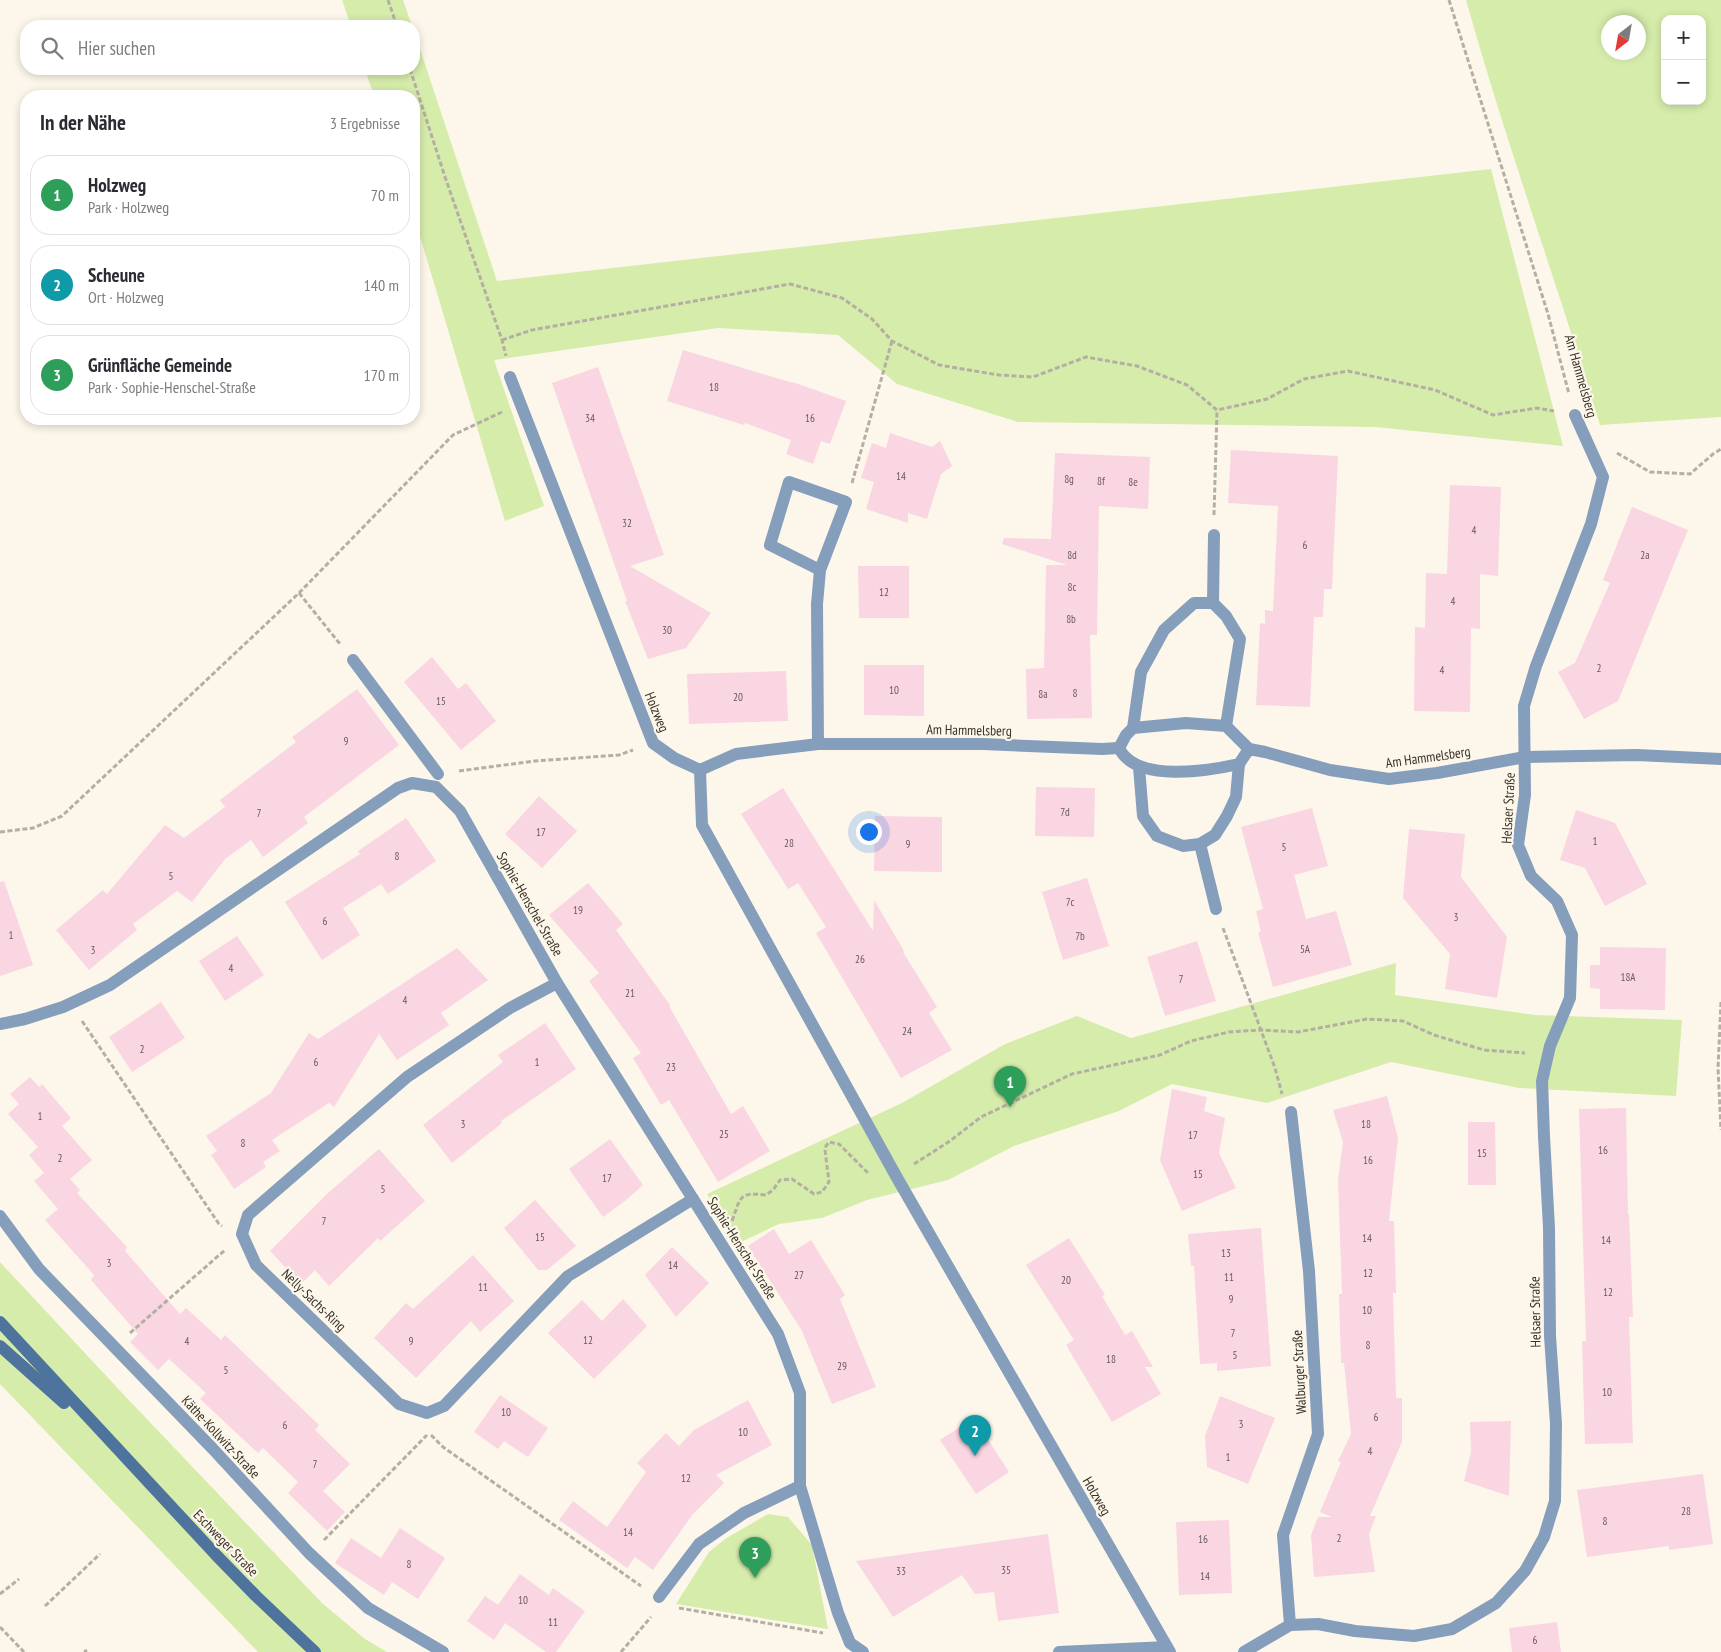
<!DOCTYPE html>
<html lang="de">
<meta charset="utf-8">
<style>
body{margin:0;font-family:"PT Sans Narrow",sans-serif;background:#f2f2f3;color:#2b2b33}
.controls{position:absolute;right:15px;top:15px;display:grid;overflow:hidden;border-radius:10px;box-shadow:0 2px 8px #0003}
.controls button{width:45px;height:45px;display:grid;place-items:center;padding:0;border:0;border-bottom:1px solid #e1e1e2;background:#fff;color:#2b2b33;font:25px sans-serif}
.compass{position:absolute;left:1601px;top:15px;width:45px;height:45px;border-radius:50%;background:#fff;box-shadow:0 2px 8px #0003;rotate:211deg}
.you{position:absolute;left:868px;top:831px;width:18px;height:18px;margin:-12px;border:4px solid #fff;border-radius:50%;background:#1a73e8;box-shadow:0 0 0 8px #1a73e833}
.badge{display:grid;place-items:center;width:32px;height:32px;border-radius:50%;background:#db2777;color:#fff;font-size:16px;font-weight:700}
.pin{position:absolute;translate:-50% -41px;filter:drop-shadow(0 1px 2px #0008)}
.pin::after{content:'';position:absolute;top:26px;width:18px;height:15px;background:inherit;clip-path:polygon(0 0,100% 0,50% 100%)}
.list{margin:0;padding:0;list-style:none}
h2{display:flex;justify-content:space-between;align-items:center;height:65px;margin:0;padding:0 20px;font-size:21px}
h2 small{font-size:16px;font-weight:400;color:#7c7c81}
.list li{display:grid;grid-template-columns:32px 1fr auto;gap:15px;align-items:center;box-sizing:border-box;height:80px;margin:0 10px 10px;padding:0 10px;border:1px solid #e1e1e2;border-radius:20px}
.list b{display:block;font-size:19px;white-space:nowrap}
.list p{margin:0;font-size:16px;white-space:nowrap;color:#7c7c81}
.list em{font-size:16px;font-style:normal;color:#7c7c81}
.icon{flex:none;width:28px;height:28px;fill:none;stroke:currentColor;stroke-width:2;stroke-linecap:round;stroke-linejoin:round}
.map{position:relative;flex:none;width:1721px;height:1652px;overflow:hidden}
.search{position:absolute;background:#fff;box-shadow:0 2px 8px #0003;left:20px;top:20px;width:400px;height:55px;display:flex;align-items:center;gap:12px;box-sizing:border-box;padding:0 18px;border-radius:20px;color:#7c7c81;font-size:19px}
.panel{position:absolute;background:#fff;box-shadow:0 2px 8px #0003;left:20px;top:90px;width:400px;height:335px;border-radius:20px}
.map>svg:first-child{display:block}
</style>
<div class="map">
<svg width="1721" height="1652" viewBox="0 0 1721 1652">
<rect width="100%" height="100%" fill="#fdf7eb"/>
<g fill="#d6ecab" fill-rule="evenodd">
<polygon points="342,0 403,0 412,26 351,26"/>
<path d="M 1466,0 L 1721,0 L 1721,417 L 1600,425 C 1557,283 1506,143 1466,0 ZM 1665,19 L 1702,19 L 1702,101 L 1665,101 ZM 1608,22 L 1638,22 L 1638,52 L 1608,52 Z"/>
<polygon points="414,31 497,281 1491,169 1563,446 1375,427 1018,422 897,384 838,335 718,328 494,360 544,506 505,521 414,216 414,96 374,96 365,69 414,69"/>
<polygon points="1396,963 1395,995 1535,1015 1682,1020 1676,1096 1519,1088 1391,1062 1267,1103 1172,1084 1119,1111 1014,1146 948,1180 867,1200 822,1218 779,1224 739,1243 707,1194 902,1103 1005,1044 1077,1016 1131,1038"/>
<polygon points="0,1262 125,1396 322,1603 365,1639 387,1652 258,1652 0,1384"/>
<polygon points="768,1514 788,1517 812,1545 828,1629 676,1604 709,1552 725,1539"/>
</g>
<g fill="#fad5e2">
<polygon points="683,350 793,383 793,382 846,401 830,444 821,441 813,464 786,454 791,440 745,423 744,425 667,401"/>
<polygon points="598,367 664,555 630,566 711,613 686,648 648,659 625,601 627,601 552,383"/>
<polygon points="890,433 932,447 940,441 952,466 941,474 927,519 908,513 908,523 866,509 874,482 861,478 872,443 886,448"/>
<polygon points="1231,450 1338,456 1332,589 1324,589 1323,617 1314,617 1310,707 1256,705 1260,623 1265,624 1265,610 1273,611 1278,506 1228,503"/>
<polygon points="1055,453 1150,457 1148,509 1099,506 1097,635 1090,635 1092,718 1027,719 1026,669 1044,668 1046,565 1067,565 1002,544 1004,538 1051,539"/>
<polygon points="1450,485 1501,487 1498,576 1480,574 1480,629 1471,628 1470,712 1414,711 1415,627 1425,628 1426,573 1447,574"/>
<polygon points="1632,507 1688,530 1618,701 1584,719 1558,672 1575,663 1610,583 1603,580"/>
<polygon points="858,566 909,566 909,618 859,618"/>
<polygon points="432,657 458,689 466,683 496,721 461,750 404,682"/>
<polygon points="864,665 924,665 924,716 864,715"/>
<polygon points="786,671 788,721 689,724 687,674"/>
<polygon points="357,689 399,745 304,817 308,823 263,857 251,840 225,859 192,902 177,891 133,924 137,930 89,970 56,930 103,890 107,894 165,825 184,838 225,807 220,800 296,742 292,737"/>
<polygon points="1036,787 1095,788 1094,837 1035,836"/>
<polygon points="783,788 873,931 874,900 904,951 903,952 937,1007 929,1013 952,1050 901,1078 816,933 826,927 798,883 788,889 741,814"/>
<polygon points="539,796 577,831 542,868 505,834"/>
<polygon points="1312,808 1328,866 1294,875 1306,919 1336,911 1352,965 1273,987 1258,932 1261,932 1256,911 1263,909 1241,827"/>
<polygon points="1576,810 1615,823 1647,884 1605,906 1585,868 1560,860"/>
<polygon points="875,816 942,817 942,872 874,871"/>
<polygon points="406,818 436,861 388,894 381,884 343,908 360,935 322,960 285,902 360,854 358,851"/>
<polygon points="1409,829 1465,834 1461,877 1507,937 1497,998 1445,989 1450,954 1403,898"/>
<polygon points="1087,878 1109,946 1063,960 1042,892"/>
<polygon points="4,881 33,965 0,976 0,882"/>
<polygon points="588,883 623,924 616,930 670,1005 669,1006 731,1114 743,1106 770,1151 718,1182 669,1100 661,1105 633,1058 641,1053 589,981 599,973 549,915"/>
<polygon points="237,936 264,975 225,1001 199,961"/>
<polygon points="1197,941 1216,1001 1165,1016 1147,957"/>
<polygon points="1600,947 1666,948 1665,1010 1600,1009 1600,989 1590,988 1590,965 1600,965"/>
<polygon points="457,948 488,980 441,1013 449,1025 397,1060 379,1034 334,1107 329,1103 272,1140 280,1151 263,1162 266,1167 234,1189 211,1155 217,1151 206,1136 271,1093 309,1033 318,1039"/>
<polygon points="161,1002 185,1038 132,1072 109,1037"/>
<polygon points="545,1023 576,1069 501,1121 502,1123 452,1163 423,1125 503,1062 498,1055"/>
<polygon points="30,1077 39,1087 42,1084 71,1118 62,1126 92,1160 70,1179 80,1190 77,1193 127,1247 125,1251 180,1314 186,1308 221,1340 225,1335 319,1425 315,1430 350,1464 323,1491 345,1512 327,1531 288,1493 298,1482 263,1448 258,1453 200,1399 206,1393 169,1359 158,1370 130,1342 138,1334 91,1280 94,1275 45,1220 58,1209 34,1181 44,1173 29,1155 38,1147 8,1114 19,1104 10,1094"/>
<polygon points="1172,1089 1207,1097 1204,1111 1225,1118 1219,1153 1236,1188 1182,1211 1160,1160"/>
<polygon points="1387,1096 1398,1138 1389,1221 1394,1221 1396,1293 1393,1293 1396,1398 1402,1398 1402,1442 1370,1516 1376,1516 1369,1534 1375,1572 1314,1577 1311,1535 1318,1517 1332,1517 1320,1512 1341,1462 1338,1461 1351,1434 1344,1363 1341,1363 1339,1294 1342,1294 1338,1180 1343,1142 1333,1110"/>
<polygon points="1626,1108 1628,1214 1629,1214 1633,1317 1629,1317 1633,1443 1585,1444 1582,1341 1586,1341 1579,1109"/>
<polygon points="1468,1122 1495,1122 1496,1185 1468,1185"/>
<polygon points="610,1139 643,1185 626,1200 603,1217 569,1169"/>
<polygon points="379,1149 425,1201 380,1241 378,1238 329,1286 315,1270 301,1284 270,1251 328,1193"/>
<polygon points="535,1200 576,1246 547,1270 538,1270 504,1228"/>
<polygon points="1261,1228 1271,1366 1217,1371 1217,1363 1200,1364 1194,1266 1191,1266 1188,1234"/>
<polygon points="774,1229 789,1254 811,1240 845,1295 840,1299 876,1387 832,1404 802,1331 748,1246"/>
<polygon points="1069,1238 1105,1295 1102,1296 1125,1335 1132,1331 1153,1367 1145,1367 1161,1394 1112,1422 1066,1345 1074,1340 1026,1265"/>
<polygon points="672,1247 709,1283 676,1317 645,1275"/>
<polygon points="473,1255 514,1301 480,1332 471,1321 416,1378 374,1338 406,1303 413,1309"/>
<polygon points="623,1299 647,1326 594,1379 548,1333 582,1300 602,1321"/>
<polygon points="500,1395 548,1428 528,1457 504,1441 498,1449 474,1432"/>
<polygon points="1220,1396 1275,1418 1248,1484 1207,1467 1205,1436"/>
<polygon points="748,1400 772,1445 716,1475 724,1483 693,1514 653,1570 635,1557 627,1568 559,1520 573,1501 607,1527 646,1472 637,1463 666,1433 679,1446 694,1430"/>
<polygon points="974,1418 1009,1472 976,1494 940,1440"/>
<polygon points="1511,1421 1509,1496 1464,1481 1471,1452 1470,1422"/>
<polygon points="1703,1474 1713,1544 1669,1550 1669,1546 1587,1557 1577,1490"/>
<polygon points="1229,1520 1232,1593 1179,1595 1176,1522"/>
<polygon points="400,1528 445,1558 418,1599 392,1582 384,1595 335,1563 351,1538 381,1558"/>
<polygon points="1048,1534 1059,1613 998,1621 994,1592 975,1594 962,1575 893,1617 856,1561"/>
<polygon points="520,1574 549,1595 553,1588 585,1611 556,1652 546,1652 505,1623 494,1640 467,1621 485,1596 498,1605"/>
<polygon points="1557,1622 1561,1652 1512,1652 1509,1628"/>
</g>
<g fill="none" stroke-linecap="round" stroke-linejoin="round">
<g stroke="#b5afa3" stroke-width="3" stroke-dasharray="5 2.5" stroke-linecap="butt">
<polyline points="388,0 397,26"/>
<polyline points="1449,0 1548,314 1569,394"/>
<polyline points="410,69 445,177 502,340 506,356"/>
<polyline points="502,340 532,330 790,284 842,298 872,319 892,341 939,365 999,375 1033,377 1086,357 1137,366 1187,385 1217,410 1267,399 1304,379 1348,371 1435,390 1493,415 1537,408 1554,411"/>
<polyline points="1617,453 1650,472 1690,474 1713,454 1721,449"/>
<polyline points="852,483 892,341"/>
<polyline points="1214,515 1217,410"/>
<polyline points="299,593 340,644"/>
<polyline points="459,771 535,761 619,755 633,750"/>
<polyline points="0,832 33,828 62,816 299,593 453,435 502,412"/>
<polyline points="1223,928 1275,1068 1282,1094"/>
<polyline points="1721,1002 1718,1068 1721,1130"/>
<polyline points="82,1021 219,1224 222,1226"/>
<polyline points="914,1164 950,1141 981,1117 1072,1074 1160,1055 1191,1041 1229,1032 1261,1030 1298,1032 1367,1019 1403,1021 1434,1035 1484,1050 1525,1053"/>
<path d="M 732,1221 C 741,1197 738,1192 766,1195 L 773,1190 L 780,1180 L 792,1179 L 814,1194 L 822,1192 L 829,1182 L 825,1150 L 826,1146 L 829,1142 L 839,1144 L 868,1173"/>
<polyline points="130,1333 225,1250"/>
<polyline points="431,1435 443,1447 641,1586"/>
<polyline points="324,1540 427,1435"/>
<polyline points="0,1594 19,1579"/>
<polyline points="45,1606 100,1554"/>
<polyline points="679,1608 823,1633"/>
<polyline points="0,1627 24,1652"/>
<polyline points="84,1652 87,1650"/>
<polyline points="621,1652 651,1617"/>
</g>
<polyline stroke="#859ebc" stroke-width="12" points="353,660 438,774"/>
<g stroke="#859ebc" stroke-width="12">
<polyline points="510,377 653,743 674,758 700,770 702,825 896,1176 1170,1652"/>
<polyline points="1213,603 1214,535"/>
<polyline points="1133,728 1141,672 1164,630 1194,603 1213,603 1226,616 1240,639 1226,726"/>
<polyline points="818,744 817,604 820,570 846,502 789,482 770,545 820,570"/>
<polyline points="1119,748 1126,735 1133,728 1186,723 1226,726 1249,749"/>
<polyline points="1139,767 1143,816 1157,836 1183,846 1200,844 1215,835 1227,816 1236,797 1239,764"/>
<path d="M 700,770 L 736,754 L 818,744 L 983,744 L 1102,749 L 1119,748 C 1136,783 1208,771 1239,764 L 1249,749 L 1265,752 L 1330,770 L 1389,779 L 1437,773 L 1525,757 L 1637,755 L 1721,759"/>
<polyline points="1200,844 1216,909"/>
<polyline points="557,983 510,1008 407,1077 248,1215 242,1234 256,1265 399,1404 427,1413 444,1406 568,1276 693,1199"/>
<polyline points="0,1024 25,1019 63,1007 110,985 398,788 412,783 436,787 460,811 557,983 778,1334 800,1393 800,1486 838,1613 850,1643 863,1652"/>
<polyline points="0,1216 39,1269 213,1449 309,1553 368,1608 443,1652"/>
<polyline points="659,1597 699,1544 744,1513 800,1486"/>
<polyline points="1290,1625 1283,1535 1318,1434 1309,1271 1291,1112"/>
<polyline points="1059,1652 1167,1647"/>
<polyline points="1244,1652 1290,1625 1318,1624 1355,1631 1414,1636 1452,1629 1496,1603 1525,1571 1544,1537 1555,1501 1556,1424 1550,1336 1549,1228 1544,1136 1542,1081 1550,1046 1570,998 1572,935 1557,901 1531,876 1518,845 1525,795 1524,706 1536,666 1591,524 1603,477 1575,415"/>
</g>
<g stroke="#4e739d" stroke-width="12">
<polyline points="0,1322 217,1556 256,1596 315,1652"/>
<polyline points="0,1346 64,1403"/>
</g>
</g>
<g text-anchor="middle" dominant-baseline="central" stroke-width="4.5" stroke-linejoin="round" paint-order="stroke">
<g font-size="11" fill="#685b55">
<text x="714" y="387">18</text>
<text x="590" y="418">34</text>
<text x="810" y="418">16</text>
<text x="901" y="476">14</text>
<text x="1069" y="479">8g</text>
<text x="1101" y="481">8f</text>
<text x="1133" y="482">8e</text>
<text x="627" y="523">32</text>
<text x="1474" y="530">4</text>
<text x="1305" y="545">6</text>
<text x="1072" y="555">8d</text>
<text x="1645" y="555">2a</text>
<text x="1072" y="587">8c</text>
<text x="884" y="592">12</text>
<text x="1453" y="601">4</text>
<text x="1071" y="619">8b</text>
<text x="667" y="630">30</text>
<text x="1599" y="668">2</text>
<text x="1442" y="670">4</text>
<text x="894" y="690">10</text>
<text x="1075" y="693">8</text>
<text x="1043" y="694">8a</text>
<text x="738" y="697">20</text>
<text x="441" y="701">15</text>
<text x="346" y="741">9</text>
<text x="1065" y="812">7d</text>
<text x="259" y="813">7</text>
<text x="541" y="832">17</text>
<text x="1595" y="841">1</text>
<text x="789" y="843">28</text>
<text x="908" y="844">9</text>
<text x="1284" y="847">5</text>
<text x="397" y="856">8</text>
<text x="171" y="876">5</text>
<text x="1070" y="902">7c</text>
<text x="578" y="910">19</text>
<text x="1456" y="917">3</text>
<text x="325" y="921">6</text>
<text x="11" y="935">1</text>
<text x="1080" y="936">7b</text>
<text x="1305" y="949">5A</text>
<text x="93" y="950">3</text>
<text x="860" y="959">26</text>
<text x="231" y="968">4</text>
<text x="1628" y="977">18A</text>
<text x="1181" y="979">7</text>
<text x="630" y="993">21</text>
<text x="405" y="1000">4</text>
<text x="907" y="1031">24</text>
<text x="142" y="1049">2</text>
<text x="316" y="1062">6</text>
<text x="537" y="1062">1</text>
<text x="671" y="1067">23</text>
<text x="40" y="1116">1</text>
<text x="463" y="1124">3</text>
<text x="1366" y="1124">18</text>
<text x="724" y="1134">25</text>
<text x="1193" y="1135">17</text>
<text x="243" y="1143">8</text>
<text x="1603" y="1150">16</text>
<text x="1482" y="1153">15</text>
<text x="60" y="1158">2</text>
<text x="1368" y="1160">16</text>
<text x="1198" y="1174">15</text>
<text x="607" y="1178">17</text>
<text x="383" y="1189">5</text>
<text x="324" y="1221">7</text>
<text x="540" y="1237">15</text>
<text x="1367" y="1238">14</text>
<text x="1606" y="1240">14</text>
<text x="1226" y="1253">13</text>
<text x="109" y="1263">3</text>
<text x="673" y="1265">14</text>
<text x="1368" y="1273">12</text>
<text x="799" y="1275">27</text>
<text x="1229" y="1277">11</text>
<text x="1066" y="1280">20</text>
<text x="483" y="1287">11</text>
<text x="1608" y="1292">12</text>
<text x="1231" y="1299">9</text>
<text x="1367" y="1310">10</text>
<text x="1233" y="1333">7</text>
<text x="588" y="1340">12</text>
<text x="187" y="1341">4</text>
<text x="411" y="1341">9</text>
<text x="1368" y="1345">8</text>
<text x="1235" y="1355">5</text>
<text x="1111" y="1359">18</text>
<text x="842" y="1366">29</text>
<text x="226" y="1370">5</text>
<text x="1607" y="1392">10</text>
<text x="506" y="1412">10</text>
<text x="1376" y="1417">6</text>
<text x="1241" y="1424">3</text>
<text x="285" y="1425">6</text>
<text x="743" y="1432">10</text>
<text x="1370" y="1451">4</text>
<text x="1228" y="1457">1</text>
<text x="315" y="1464">7</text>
<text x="686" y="1478">12</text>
<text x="1686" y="1511">28</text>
<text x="1605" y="1521">8</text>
<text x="628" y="1532">14</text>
<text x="1339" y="1538">2</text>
<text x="1203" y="1539">16</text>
<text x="409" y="1564">8</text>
<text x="1006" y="1570">35</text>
<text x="901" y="1571">33</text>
<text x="1205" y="1576">14</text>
<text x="523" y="1600">10</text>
<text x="553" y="1622">11</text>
<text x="1535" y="1640">6</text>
</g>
<g font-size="14" fill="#383226" stroke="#fdf7eb">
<text transform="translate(1581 376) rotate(74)">Am Hammelsberg</text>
<text transform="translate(657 712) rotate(68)">Holzweg</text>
<text transform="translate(969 730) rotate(1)">Am Hammelsberg</text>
<text transform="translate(1428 757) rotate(-8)">Am Hammelsberg</text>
<text transform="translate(1508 808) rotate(-87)">Helsaer Straße</text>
<text transform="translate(530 904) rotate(60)">Sophie-Henschel-Straße</text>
<text transform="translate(742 1248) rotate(58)">Sophie-Henschel-Straße</text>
<text transform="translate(314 1300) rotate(44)">Nelly-Sachs-Ring</text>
<text transform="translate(1535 1312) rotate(-91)">Helsaer Straße</text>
<text transform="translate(1299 1372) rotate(-93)">Walburger Straße</text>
<text transform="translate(221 1437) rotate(47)">Käthe-Kollwitz-Straße</text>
<text transform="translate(1097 1496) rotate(60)">Holzweg</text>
<text transform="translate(226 1543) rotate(46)">Eschweger Straße</text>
</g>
</g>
</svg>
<div class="controls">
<button>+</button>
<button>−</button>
</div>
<svg class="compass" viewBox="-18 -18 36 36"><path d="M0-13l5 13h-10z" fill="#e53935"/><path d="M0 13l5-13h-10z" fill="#7c7c81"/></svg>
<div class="you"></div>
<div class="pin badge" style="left:1010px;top:1107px;background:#2e9e5b">1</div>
<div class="pin badge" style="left:975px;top:1456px;background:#0f9aa8">2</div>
<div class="pin badge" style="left:755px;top:1578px;background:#2e9e5b">3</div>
<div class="search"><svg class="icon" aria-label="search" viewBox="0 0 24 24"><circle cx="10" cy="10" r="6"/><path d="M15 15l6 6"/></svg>Hier suchen</div>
<section class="panel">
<h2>In der Nähe<small>3 Ergebnisse</small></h2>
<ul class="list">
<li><span class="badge" style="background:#2e9e5b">1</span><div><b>Holzweg</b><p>Park · Holzweg</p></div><em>70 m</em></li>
<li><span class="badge" style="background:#0f9aa8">2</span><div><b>Scheune</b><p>Ort · Holzweg</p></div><em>140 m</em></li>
<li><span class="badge" style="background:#2e9e5b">3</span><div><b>Grünfläche Gemeinde</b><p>Park · Sophie-Henschel-Straße</p></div><em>170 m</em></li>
</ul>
</section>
</div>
